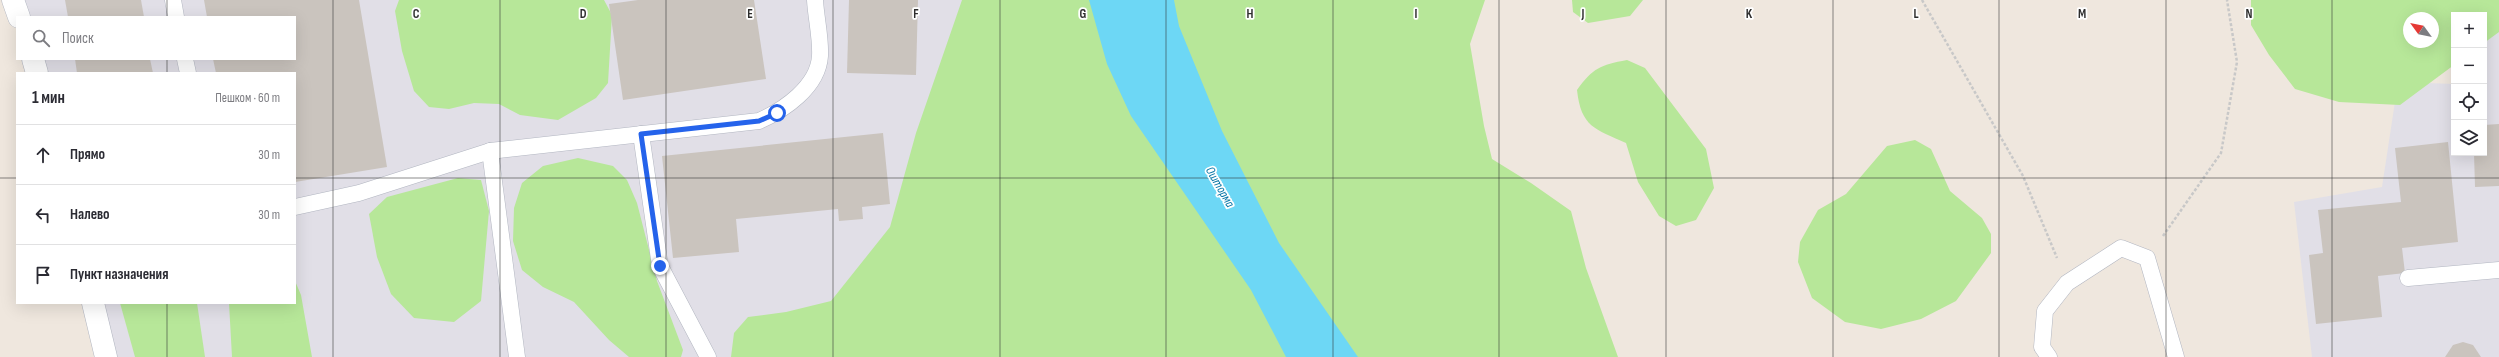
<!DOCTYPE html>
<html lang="ru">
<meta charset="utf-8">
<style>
body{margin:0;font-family:"Sofia Sans Condensed",sans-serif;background:#f2f2f3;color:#2b2b33}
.controls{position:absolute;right:12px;top:12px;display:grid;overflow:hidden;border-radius:0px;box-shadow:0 4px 16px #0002}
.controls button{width:36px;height:36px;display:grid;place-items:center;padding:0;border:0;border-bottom:1px solid #e1e1e2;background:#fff;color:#2b2b33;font:20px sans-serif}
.compass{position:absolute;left:2403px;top:12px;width:36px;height:36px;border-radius:50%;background:#fff;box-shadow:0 4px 16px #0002;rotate:303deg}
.stop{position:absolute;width:12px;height:12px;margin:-9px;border:3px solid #2563eb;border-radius:50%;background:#fff}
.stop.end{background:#2563eb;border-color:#fff;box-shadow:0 1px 4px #0008}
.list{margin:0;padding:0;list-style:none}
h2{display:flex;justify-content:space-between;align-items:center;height:52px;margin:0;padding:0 16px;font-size:17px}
h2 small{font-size:13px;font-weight:400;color:#7c7c81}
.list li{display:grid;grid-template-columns:26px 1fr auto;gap:12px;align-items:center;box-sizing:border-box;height:60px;padding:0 16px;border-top:1px solid #e1e1e2}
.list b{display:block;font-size:15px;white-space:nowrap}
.list em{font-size:13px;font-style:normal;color:#7c7c81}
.icon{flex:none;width:22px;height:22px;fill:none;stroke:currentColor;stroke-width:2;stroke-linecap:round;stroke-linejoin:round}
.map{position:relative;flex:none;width:2499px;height:357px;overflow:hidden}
.search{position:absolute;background:#fff;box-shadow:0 4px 16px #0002;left:16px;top:16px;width:280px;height:44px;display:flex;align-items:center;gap:10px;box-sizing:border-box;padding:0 14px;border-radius:0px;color:#7c7c81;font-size:15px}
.panel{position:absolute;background:#fff;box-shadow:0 4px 16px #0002;left:16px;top:72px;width:280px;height:232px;border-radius:0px}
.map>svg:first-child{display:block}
</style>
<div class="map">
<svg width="2499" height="357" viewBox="0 0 2499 357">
<rect width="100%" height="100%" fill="#efe7de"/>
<g fill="#e1dfe7">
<polygon points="13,0 1003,0 882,357 109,357 96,303 295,303 295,73 37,73 33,59 295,59 295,17 19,17"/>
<polygon points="2499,0 2499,357 2312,357 2294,202 2382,187 2398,82 2454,84 2454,153 2484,153 2484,15"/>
</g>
<g fill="#b7e799" fill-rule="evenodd">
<polygon points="399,0 604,0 612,15 608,83 596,98 558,120 520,115 499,104 474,103 449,109 429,107 414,91 402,51 395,11"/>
<polygon points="962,0 1485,0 1470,44 1484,126 1492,159 1531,183 1571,211 1586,268 1618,357 731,357 734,333 748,317 786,312 831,301 890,227 916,133"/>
<polygon points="1572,0 1643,0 1630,16 1588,23 1573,12"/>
<path d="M 2251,0 L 2499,0 L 2499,32 L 2484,43 L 2484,15 L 2454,15 L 2454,65 L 2400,105 L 2339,102 L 2295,89 L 2269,55 L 2251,25 ZM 2409,18 L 2433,18 L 2433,42 L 2409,42 Z"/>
<path d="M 1627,60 L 1645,68 L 1706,149 L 1714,188 L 1696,220 L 1676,226 L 1659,216 L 1638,182 L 1626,143 C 1595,129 1581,127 1577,90 C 1593,68 1600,65 1627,60 Z"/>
<polygon points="1915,140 1931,149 1950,191 1982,218 1991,234 1991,253 1956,301 1921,319 1881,329 1845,322 1812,298 1798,262 1800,242 1818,210 1846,194 1887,146"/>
<polygon points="578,158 613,166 627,180 637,203 657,281 683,350 681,357 629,357 609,340 574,302 543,287 522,270 513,241 514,208 522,183 543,166"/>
<polygon points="458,178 481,180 489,211 481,301 454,322 414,318 391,294 377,257 369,214 387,197"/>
<polygon points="295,281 301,295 312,357 232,357 229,303 295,303"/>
<polygon points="120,303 197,303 205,357 135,357"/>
</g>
<polygon fill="#6dd7f5" points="1089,0 1174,0 1179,26 1222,131 1279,243 1358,357 1286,357 1251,290 1131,116 1107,64"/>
<g fill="#cac4be">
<polygon points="65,0 141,0 144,17 68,17"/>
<polygon points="204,0 359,0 387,167 295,182 295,73 216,73 213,59 295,59 295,17 207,17"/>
<polygon points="638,0 754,0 766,79 623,100 609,4"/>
<polygon points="849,0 918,0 916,75 847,73"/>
<polygon points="75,59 150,59 153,73 77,73"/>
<polygon points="2499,124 2499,186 2475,187 2474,153 2484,153 2484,125"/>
<polygon points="883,133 890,204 862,207 863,219 839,221 838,209 736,219 739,252 673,258 662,156"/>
<polygon points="2448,142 2458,242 2402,248 2405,273 2378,276 2382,317 2316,324 2309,255 2323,253 2318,210 2401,202 2395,148"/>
<polygon points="2463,342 2473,345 2481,357 2445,357 2453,345"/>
</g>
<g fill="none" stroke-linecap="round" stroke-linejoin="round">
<g stroke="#b2b6c1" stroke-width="17">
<g id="lane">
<polyline points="173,0 176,17"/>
<polyline points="185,59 188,73"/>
<polyline points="641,134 660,266 708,357"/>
<polyline points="490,151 517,357"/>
<path d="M 295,207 L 359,193 L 490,151 L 759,121 C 784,110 818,87 820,56 C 821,38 816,18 815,0"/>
<polyline points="2408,278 2499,270"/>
<polyline points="2049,357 2042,347 2045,311 2067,283 2121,248 2147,258 2176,357"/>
</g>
</g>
<g stroke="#b2b6c1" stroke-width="23">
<g id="street">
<polyline points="13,0 19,17"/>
<polyline points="33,59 37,73"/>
<polyline points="93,303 106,357"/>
</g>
</g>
<g stroke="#c8c8c8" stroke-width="2.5" stroke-dasharray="3 2" stroke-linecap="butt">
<polyline points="1922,0 2023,176 2057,258"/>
<polyline points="2163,236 2221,153 2237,62 2227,0"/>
</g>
<use href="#lane" stroke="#fff" stroke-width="16"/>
<use href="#street" stroke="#fff" stroke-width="22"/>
</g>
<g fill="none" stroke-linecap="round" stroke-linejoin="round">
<polyline stroke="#2563eb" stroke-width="5" points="660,266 641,134 759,121 777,113"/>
</g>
<path fill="none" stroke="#2d2d2d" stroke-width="1" stroke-opacity="0.55" d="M 167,0 L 167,17M 333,0 L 333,357M 500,0 L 500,357M 666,0 L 666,357M 833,0 L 833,357M 1000,0 L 1000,357M 1166,0 L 1166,357M 1333,0 L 1333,357M 1499,0 L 1499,357M 1666,0 L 1666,357M 1833,0 L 1833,357M 1999,0 L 1999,357M 2166,0 L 2166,357M 2332,0 L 2332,357M 167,59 L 167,73M 0,178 L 17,178M 295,178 L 2499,178M 167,303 L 167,357"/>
<g text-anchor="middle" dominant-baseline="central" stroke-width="3.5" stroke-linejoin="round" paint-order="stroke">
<g font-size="13" font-style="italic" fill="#0776a6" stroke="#fff">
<text transform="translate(1220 187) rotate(60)">Ошторма</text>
</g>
</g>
<g font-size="13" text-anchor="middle" font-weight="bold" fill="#2d2d2d" stroke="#fff" stroke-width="3.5" stroke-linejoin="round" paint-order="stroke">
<text x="416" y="18">C</text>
<text x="583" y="18">D</text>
<text x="750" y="18">E</text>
<text x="916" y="18">F</text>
<text x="1083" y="18">G</text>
<text x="1250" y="18">H</text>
<text x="1416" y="18">I</text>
<text x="1583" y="18">J</text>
<text x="1749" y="18">K</text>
<text x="1916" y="18">L</text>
<text x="2082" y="18">M</text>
<text x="2249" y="18">N</text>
</g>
</svg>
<div class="controls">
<button>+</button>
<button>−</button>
<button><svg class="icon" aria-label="locate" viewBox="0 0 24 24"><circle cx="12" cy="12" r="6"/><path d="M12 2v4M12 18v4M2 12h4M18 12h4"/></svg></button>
<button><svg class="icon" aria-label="layers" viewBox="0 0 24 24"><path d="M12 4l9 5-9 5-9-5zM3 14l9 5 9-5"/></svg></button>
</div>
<svg class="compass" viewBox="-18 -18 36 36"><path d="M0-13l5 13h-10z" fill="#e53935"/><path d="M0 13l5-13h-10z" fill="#7c7c81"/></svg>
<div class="stop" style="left:777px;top:113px"></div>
<div class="stop end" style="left:660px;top:266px"></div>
<div class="search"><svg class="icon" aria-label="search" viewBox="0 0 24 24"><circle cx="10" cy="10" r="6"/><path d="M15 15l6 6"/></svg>Поиск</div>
<section class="panel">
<h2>1 мин<small>Пешком · 60 m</small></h2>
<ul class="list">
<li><svg class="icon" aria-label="ahead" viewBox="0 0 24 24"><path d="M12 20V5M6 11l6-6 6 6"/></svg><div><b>Прямо</b></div><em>30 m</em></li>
<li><svg class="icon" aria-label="left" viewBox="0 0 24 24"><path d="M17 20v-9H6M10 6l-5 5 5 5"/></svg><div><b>Налево</b></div><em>30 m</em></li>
<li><svg class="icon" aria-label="arrive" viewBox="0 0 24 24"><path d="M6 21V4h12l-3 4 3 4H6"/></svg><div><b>Пункт назначения</b></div></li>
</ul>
</section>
</div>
